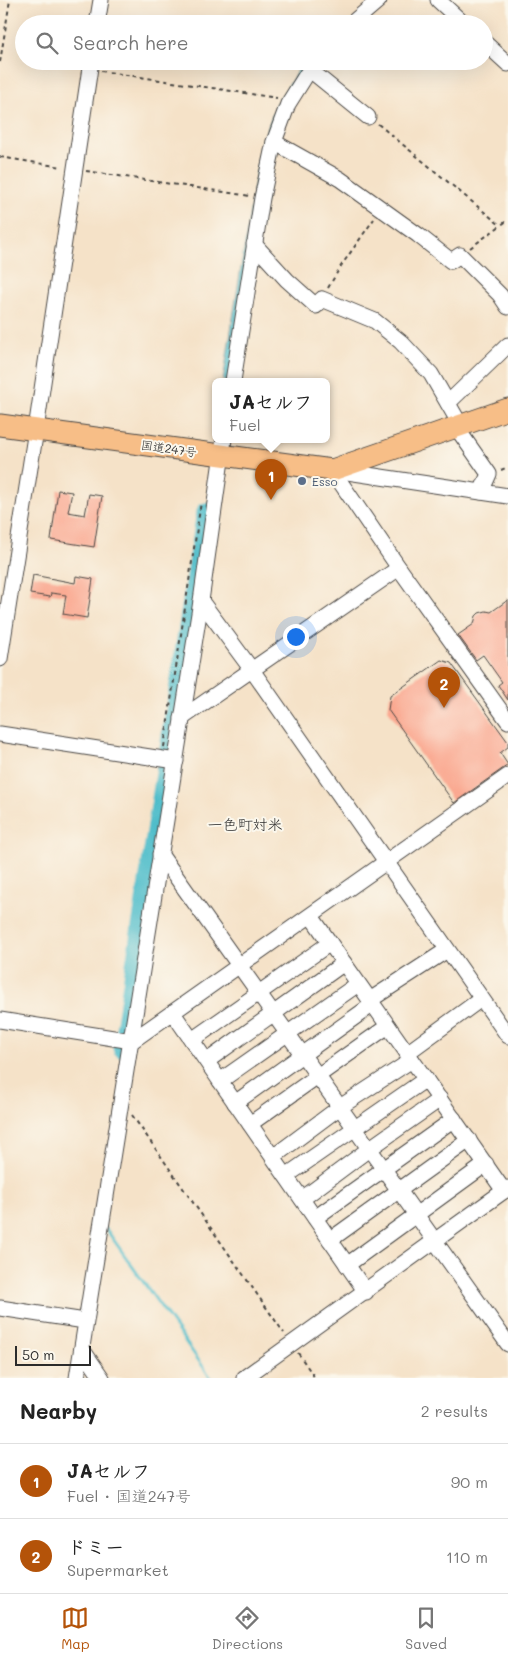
<!DOCTYPE html>
<meta charset="utf-8">
<style>
body{margin:0;font-family:Mali,"Klee One",sans-serif;background:#f2f2f2;color:#222}
.scale{position:absolute;left:15px;bottom:12px;width:76px;box-sizing:border-box;padding-left:5px;border:2px solid #2b2b2b;border-top:0;font-size:14px;line-height:18px;white-space:nowrap;color:#2b2b2b;-webkit-text-stroke:4px #fbf7ec;paint-order:stroke}
.you{position:absolute;left:295px;top:636px;width:18px;height:18px;margin:-12px;border:4px solid #fff;border-radius:50%;background:#1a73e8;box-shadow:0 0 0 8px #1a73e833}
.badge{display:grid;place-items:center;width:32px;height:32px;border-radius:50%;background:#b45309;color:#fff;font-size:16px;font-weight:700}
.pin{position:absolute;translate:-50% -41px;filter:drop-shadow(0 1px 2px #0008)}
.pin::after{content:'';position:absolute;top:26px;width:18px;height:15px;background:inherit;clip-path:polygon(0 0,100% 0,50% 100%)}
.popup{position:absolute;left:212px;top:378px;width:118px;height:65px;box-sizing:border-box;display:grid;place-content:center;border-radius:8px;background:#fff;filter:drop-shadow(0 1px 4px #0005);font-size:16px;white-space:nowrap;color:#767676}
.popup b{font-size:19px;color:#222}
.popup::after{content:'';position:absolute;left:50%;top:100%;margin-left:-10px;border:10px solid transparent;border-top-color:#fff}
.list{margin:0;padding:0;list-style:none}
h2{display:flex;justify-content:space-between;align-items:center;height:65px;margin:0;padding:0 20px;font-size:21px}
h2 small{font-size:16px;font-weight:400;color:#767676}
.list li{display:grid;grid-template-columns:32px 1fr auto;gap:15px;align-items:center;box-sizing:border-box;height:75px;padding:0 20px;border-top:1px solid #e0e0e0}
.list b{display:block;font-size:19px;white-space:nowrap}
.list p{margin:0;font-size:16px;white-space:nowrap;color:#767676}
.list em{font-size:16px;font-style:normal;color:#767676}
.icon{flex:none;width:28px;height:28px;fill:none;stroke:currentColor;stroke-width:2;stroke-linecap:round;stroke-linejoin:round}
.map{position:relative;flex:none;width:508px;height:1378px;overflow:hidden}
.search{position:absolute;background:#fff;box-shadow:0 5px 20px #0002;left:15px;right:15px;top:15px;height:55px;display:flex;align-items:center;gap:12px;box-sizing:border-box;padding:0 18px;border-radius:28px;color:#767676;font-size:19px}
.sheet{height:215px;background:#fff}
nav{display:flex;justify-content:space-around;align-items:center;box-sizing:border-box;height:70px;border-top:1px solid #e0e0e0;background:#fff;font-size:14px;color:#767676}
nav a{display:grid;justify-items:center;gap:2px}
nav .on{color:#b45309}
.map>svg:first-child{display:block}
</style>
<div class="map">
<svg width="508" height="1378" viewBox="0 0 508 1378">
<rect width="100%" height="100%" fill="#fbf7ec"/>
<filter id="ink" filterUnits="userSpaceOnUse"><feTurbulence type="fractalNoise" baseFrequency=".02" numOctaves="2"/><feDisplacementMap in="SourceGraphic" scale="10" xChannelSelector="R" yChannelSelector="G"/><feConvolveMatrix kernelMatrix="1 2 1 2 8 2 1 2 1" color-interpolation-filters="sRGB"/></filter>
<filter id="wash" filterUnits="userSpaceOnUse"><feTurbulence type="fractalNoise" baseFrequency=".0096" numOctaves="4" result="noise"/><feDisplacementMap in="SourceGraphic" scale="20" xChannelSelector="R" yChannelSelector="G"/><feGaussianBlur stdDeviation="1.12" result="paint"/><feColorMatrix in="noise" values="0 0 0 0 0 0 0 0 0 0 0 0 0 0 0 0 0 1.4 0 .05"/><feComposite in="paint" operator="in"/></filter>
<g filter="url(#wash)">
<rect width="100%" height="100%" fill="#f5e2c8"/>
<polygon fill="#50bdca" stroke="#3e747a" points="304,61 312,61 286,99 229,381 223,381 260,148 276,105"/>
<g fill="none" stroke-linecap="round" stroke-linejoin="round">
<polyline stroke="#50bdca" stroke-width="3" points="106,1229 211,1378"/>
<polyline stroke="#50bdca" stroke-width="19" points="122,1048 206,512"/>
</g>
<g id="blocks">
<g fill="#faa78f">
<polygon points="58,490 72,492 68,512 85,515 89,494 102,496 94,547 51,540"/>
<polygon points="33,575 75,583 76,576 93,579 87,618 63,614 66,595 51,593 50,597 30,594"/>
<polygon points="508,600 508,700 498,685 502,682 483,655 476,660 458,635 474,624 476,616 479,613 486,611 491,612"/>
<polygon points="441,660 451,663 508,742 508,747 500,753 508,765 454,803 388,710 390,696"/>
</g>
</g>
</g>
<g filter="url(#ink)">
<use href="#blocks" fill-opacity="0" stroke="#494643" stroke-width="1"/>
<g fill="none" stroke-linecap="round" stroke-linejoin="round">
<g stroke="#494643" stroke-width="17">
<g id="minor">
<polyline points="438,0 464,24"/>
<polyline points="97,24 101,0"/>
<polyline points="351,24 379,0"/>
<polyline points="484,42 508,64"/>
<polyline points="310,70 368,117"/>
<polyline points="274,142 340,179 418,235 451,261 460,255 500,295 508,307"/>
<polyline points="254,244 287,280 316,306 322,299 375,321 401,342 431,374 461,426"/>
<polyline points="233,381 262,198 274,142 288,104 315,61"/>
<polyline points="448,403 508,345"/>
<polyline points="456,427 489,474 481,492"/>
<polyline points="332,470 399,568 508,721"/>
<polyline points="334,470 508,496"/>
<polyline points="201,601 252,670 508,1036"/>
<polyline points="0,659 35,436 91,61"/>
<polyline points="182,718 399,568"/>
<polyline points="0,734 176,761"/>
<polyline points="160,854 508,1344"/>
<polyline points="311,916 504,1191"/>
<polyline points="173,1013 366,1292"/>
<polyline points="0,1020 132,1041 508,776"/>
<polyline points="192,1040 330,943"/>
<polyline points="407,1053 481,999"/>
<polyline points="207,1061 344,963"/>
<polyline points="220,1081 358,984"/>
<polyline points="235,1103 369,1007 370,1000 447,950"/>
<polyline points="250,1124 388,1026"/>
<polyline points="273,1157 340,1107 412,1060"/>
<polyline points="286,1176 426,1079"/>
<polyline points="302,1199 369,1149 440,1099"/>
<polyline points="315,1218 454,1119"/>
<polyline points="330,1240 469,1140"/>
<polyline points="347,1265 486,1164"/>
<polyline points="0,1308 85,1321"/>
<polyline points="82,1349 102,1378"/>
<polyline points="77,1378 201,601 224,439"/>
<polyline points="244,1378 508,1188"/>
</g>
</g>
<g stroke="#494643" stroke-width="23">
<polyline id="highway" points="0,425 332,470 508,409"/>
</g>
<g stroke="#494643" stroke-width="2" stroke-dasharray="4 4" stroke-linecap="butt">
<polyline points="0,62 10,0"/>
<polyline points="101,71 277,98"/>
<polyline points="378,124 500,225"/>
<polyline points="0,157 62,167"/>
<polyline points="86,171 250,196"/>
<polyline points="470,248 508,220"/>
<polyline points="328,288 341,266 374,219"/>
<polyline points="501,470 508,467"/>
<polyline points="164,747 201,502"/>
<polyline points="132,1115 284,1333"/>
<polyline points="298,1353 315,1378"/>
</g>
<use href="#minor" stroke="#fff" stroke-width="15"/>
<use href="#highway" stroke="#f7be87" stroke-width="21"/>
</g>
</g>
<circle fill="#5c6f8a" stroke="#fbf7ec" stroke-width="2" cx="302" cy="481" r="5"/>
<g text-anchor="middle" dominant-baseline="central" stroke-width="4" stroke-linejoin="round" paint-order="stroke">
<g font-size="12" fill="#2b2b2b" stroke="#fbf7ec">
<text transform="translate(169 448) rotate(8)">国道247号</text>
</g>
<g font-size="12" fill="#4e5e75" stroke="#fbf7ec" text-anchor="start">
<text x="312" y="481">Esso</text>
</g>
<g font-size="15" fill="#2b2b2b" stroke="#fbf7ec">
<text x="245" y="824">一色町対米</text>
</g>
</g>
</svg>
<div class="scale">50 m</div>
<div class="you"></div>
<div class="pin badge" style="left:271px;top:500px">1</div>
<div class="popup"><b>JAセルフ</b>Fuel</div>
<div class="pin badge" style="left:444px;top:708px">2</div>
<div class="search"><svg class="icon" aria-label="search" viewBox="0 0 24 24"><circle cx="10" cy="10" r="6"/><path d="M15 15l6 6"/></svg>Search here</div>
</div>
<section class="sheet">
<h2>Nearby<small>2 results</small></h2>
<ul class="list">
<li><span class="badge">1</span><div><b>JAセルフ</b><p>Fuel · 国道247号</p></div><em>90 m</em></li>
<li><span class="badge">2</span><div><b>ドミー</b><p>Supermarket</p></div><em>110 m</em></li>
</ul>
</section>
<nav>
<a class="on"><svg class="icon" aria-label="map" viewBox="0 0 24 24"><path d="M3 6l6-2 6 2 6-2v14l-6 2-6-2-6 2zM9 4v14M15 6v14"/></svg>Map</a>
<a><svg class="icon" aria-label="directions" viewBox="0 0 24 24"><path d="M12 3l9 9-9 9-9-9zM9 14v-3h6M13 9l2 2-2 2"/></svg>Directions</a>
<a><svg class="icon" aria-label="saved" viewBox="0 0 24 24"><path d="M7 4h10v16l-5-4-5 4z"/></svg>Saved</a>
</nav>
